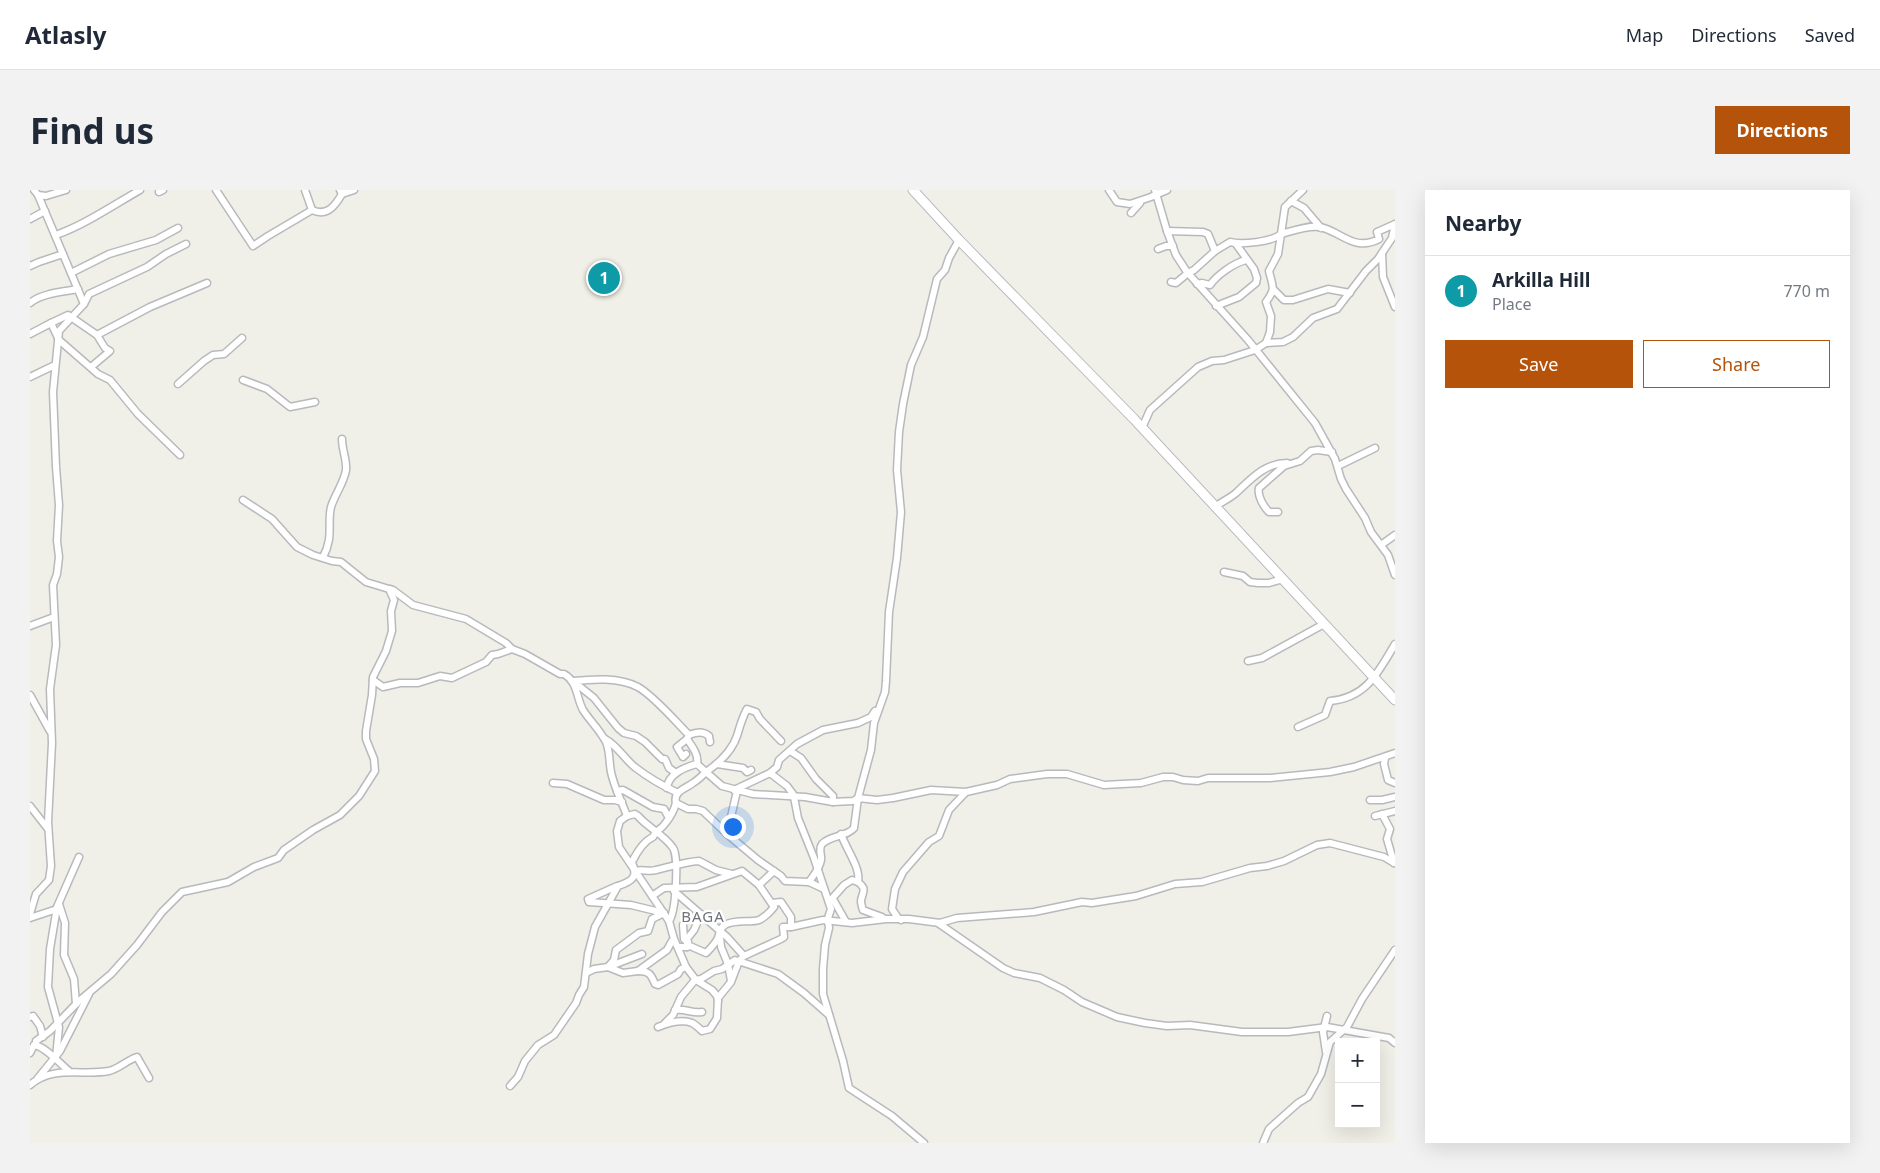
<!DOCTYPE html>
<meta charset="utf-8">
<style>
body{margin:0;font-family:"Noto Sans",sans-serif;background:#f2f2f3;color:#1f2937}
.controls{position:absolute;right:15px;bottom:15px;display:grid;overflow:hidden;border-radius:0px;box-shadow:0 5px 20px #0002}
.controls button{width:45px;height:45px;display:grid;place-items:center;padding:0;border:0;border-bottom:1px solid #e0e1e3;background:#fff;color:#1f2937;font:25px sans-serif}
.you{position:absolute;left:702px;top:636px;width:18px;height:18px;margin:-12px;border:4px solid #fff;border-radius:50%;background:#1a73e8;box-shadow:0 0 0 8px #1a73e833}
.badge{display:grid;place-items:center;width:32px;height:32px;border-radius:50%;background:#b45309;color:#fff;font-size:16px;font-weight:700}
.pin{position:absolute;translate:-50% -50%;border:2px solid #fff;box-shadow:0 1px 5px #0006}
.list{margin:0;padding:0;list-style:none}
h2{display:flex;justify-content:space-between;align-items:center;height:65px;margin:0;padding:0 20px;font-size:21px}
h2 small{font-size:16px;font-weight:400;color:#747a83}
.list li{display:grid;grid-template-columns:32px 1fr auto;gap:15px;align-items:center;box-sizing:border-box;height:70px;padding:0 20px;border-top:1px solid #e0e1e3}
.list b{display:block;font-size:19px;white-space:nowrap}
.list p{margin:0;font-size:16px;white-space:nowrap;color:#747a83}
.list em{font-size:16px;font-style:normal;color:#747a83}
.actions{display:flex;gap:10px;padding:15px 20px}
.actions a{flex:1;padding:11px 0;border:1px solid #b45309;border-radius:0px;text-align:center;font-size:18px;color:#b45309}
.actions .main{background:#b45309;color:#fff}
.map{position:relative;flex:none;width:1365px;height:953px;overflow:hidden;border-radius:0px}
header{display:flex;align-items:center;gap:30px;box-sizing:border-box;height:70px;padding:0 25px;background:#fff;border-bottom:1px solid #e0e1e3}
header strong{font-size:24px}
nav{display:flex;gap:28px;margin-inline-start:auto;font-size:18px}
.intro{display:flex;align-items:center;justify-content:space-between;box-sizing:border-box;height:120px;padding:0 30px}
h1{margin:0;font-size:35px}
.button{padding:12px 22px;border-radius:0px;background:#b45309;color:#fff;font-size:18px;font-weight:700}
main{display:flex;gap:30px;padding:0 30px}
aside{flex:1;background:#fff;border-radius:0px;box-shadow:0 5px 20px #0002}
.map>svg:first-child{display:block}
</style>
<header>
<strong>Atlasly</strong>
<nav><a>Map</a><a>Directions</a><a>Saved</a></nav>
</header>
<div class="intro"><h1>Find us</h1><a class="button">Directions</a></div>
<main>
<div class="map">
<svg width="1365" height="953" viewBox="0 0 1365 953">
<rect width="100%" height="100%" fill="#f0f0e8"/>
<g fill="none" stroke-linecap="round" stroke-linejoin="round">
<g stroke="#b8b9bd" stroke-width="9">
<g id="street">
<polyline points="4,0 8,5 16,6 36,0"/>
<polyline points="186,0 223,56 238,46 282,20 275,0"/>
<polyline points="310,0 312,4 324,0"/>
<polyline points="1079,0 1087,12 1100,14 1127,5"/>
<polyline points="1125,0 1137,41"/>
<polyline points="129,2 133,0"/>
<polyline points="8,5 54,114"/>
<polyline points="1123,6 1137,0"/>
<polyline points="1261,11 1274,18 1291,38"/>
<path d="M 282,20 C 297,27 305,16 312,4"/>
<polyline points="1101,23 1110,13"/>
<polyline points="0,29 15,21"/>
<path d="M 1365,34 L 1347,42 L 1349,49 C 1324,62 1312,42 1290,37 C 1278,35 1262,41 1251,44 C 1242,52 1211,55 1200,52 L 1185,61 L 1178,44 L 1173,42 L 1137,41 L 1146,65 L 1157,82 L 1218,150 L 1285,233 L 1305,269 L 1311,289 L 1316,299 L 1335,328 L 1341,342 L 1358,365 L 1365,385"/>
<path d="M 26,45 C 56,34 82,16 110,0"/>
<polyline points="1128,59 1136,56 1143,56"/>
<polyline points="1352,63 1353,87 1365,117"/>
<polyline points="0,76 9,72 33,64"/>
<polyline points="41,83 79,64 126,50 148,38"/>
<polyline points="1141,92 1146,93 1158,83 1164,80 1185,61"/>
<path d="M 1167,94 L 1172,93 L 1180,95 C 1187,85 1204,73 1216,70"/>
<polyline points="1244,100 1254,110 1263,110 1298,99 1320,103"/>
<path d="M 0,113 C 12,103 33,102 48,99"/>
<polyline points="1186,116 1209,107 1226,93 1227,88 1224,79 1206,54"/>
<polyline points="21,133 38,125 67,145 75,158 80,161 61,177"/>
<polyline points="0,144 21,133 29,150 68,184 80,190 108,224 150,265"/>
<polyline points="67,145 120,117 177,93"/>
<polyline points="1236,153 1253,152 1263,147 1283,128 1307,119 1336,81 1348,69 1362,48 1365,34"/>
<polyline points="0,187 25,175"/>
<polyline points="213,190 237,199 260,217 285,212"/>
<polyline points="148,194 174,171 183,165 194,164 212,148"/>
<path d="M 1112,238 L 1120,220 L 1168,177 L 1182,171 L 1194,170 L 1225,160 L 1236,153 L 1240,142 L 1241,126 L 1236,112 C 1246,98 1243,98 1239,81 L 1248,64 L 1255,17 L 1273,0"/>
<polyline points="1308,276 1345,258"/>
<path d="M 1186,316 C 1192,312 1200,308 1206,303 C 1221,289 1235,273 1257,273"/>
<path d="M 1248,322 L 1239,322 C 1234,317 1227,306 1229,298 L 1254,276 L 1270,271 L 1281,261 L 1288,260 L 1302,262"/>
<polyline points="1351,355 1365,345"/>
<path d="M 293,367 C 304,347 297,334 301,317 C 305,304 314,293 316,280 C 317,270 312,260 312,249"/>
<polyline points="1194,382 1213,386 1220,392 1228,393 1239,393 1253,389"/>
<polyline points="360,399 363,400 383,415 436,429 476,453 482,459"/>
<polyline points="0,436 24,427"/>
<polyline points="1218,471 1232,468 1294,434"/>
<path d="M 343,490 L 353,497 L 370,493 L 388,493 L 410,486 L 422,488 L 456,472 L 462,465 L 468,464 L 482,459 L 495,464 L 530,484 L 534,484 C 548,492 546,507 553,520 C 560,531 570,540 576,552 C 580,561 579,572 581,582 C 584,597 592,612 597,626 L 590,631 L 587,641 L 589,657 L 639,731 L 644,749 L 656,777 L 666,790 L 682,800 L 687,806 L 688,811"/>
<polyline points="0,505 20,541"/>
<path d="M 1268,537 L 1295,525 L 1300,511 C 1336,508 1348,483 1365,454"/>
<path d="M 659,545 C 667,542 673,541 679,546 L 680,552"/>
<path d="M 575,549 C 588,556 595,570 606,578 C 619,588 633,596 648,603"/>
<polyline points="760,561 771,568 786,589 803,606 803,612"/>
<polyline points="656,564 653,567 647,557 657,549"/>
<polyline points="1355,568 1354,574 1358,590 1365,593"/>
<polyline points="687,574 713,578 717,582 721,580"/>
<path d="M 646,583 L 639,578 L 635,569 L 632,569 L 615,552 L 606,546 L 594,543 L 588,538 L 564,508 L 543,491 C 563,489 589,487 608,497 C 624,506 645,531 659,545 L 657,549 C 662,556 669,565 667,574 L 676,582 C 689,573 702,561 707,546 C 710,536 712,528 717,519 L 726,522 L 730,529 L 751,551"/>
<polyline points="740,583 757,596 763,604 761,606"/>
<polyline points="523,593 537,594 574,610 585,610 592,612"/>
<path d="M 637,598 C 638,584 655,577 667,574"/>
<polyline points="704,600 740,583 747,577 749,570 767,554 793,540 828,533 841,527 845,521"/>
<polyline points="587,601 593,600 623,617 634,619 639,628"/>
<polyline points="764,607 768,628 784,668 801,719 797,731"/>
<polyline points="1340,610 1352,610 1365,607"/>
<polyline points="646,613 658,619 666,619 673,621 697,644 728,670 751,686 755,691 779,692 794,699"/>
<polyline points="0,616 18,639"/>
<polyline points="1352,624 1360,639 1357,649 1364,673"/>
<path d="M 597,626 L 605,624 L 608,626 C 618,638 635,645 643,658 C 649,667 646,722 639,731"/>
<polyline points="1345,626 1365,621"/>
<polyline points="697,644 707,601"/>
<path d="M 811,644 C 816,659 831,678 828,692 C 838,700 832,702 831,711 C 831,714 832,717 833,720 L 852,727"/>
<path d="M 605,681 C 612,679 619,682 626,680 C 640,677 654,672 669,671 L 686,680 L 702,684"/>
<path d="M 779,692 C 783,686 790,678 791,670 C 792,665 788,659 792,654 C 800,645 817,647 824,638 L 828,608 L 847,610 L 863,608 L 901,600 L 936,602 L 967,595 L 980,589 L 1017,584 L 1037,584 L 1074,595 L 1111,593 L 1133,587 L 1143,587 L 1153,590 L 1168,591 L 1178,588 L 1240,588 L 1300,582 L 1324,577 L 1365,563"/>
<polyline points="587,696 558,709 559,712 601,715 634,723"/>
<polyline points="644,701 697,747 714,766"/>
<polyline points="622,706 634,698 667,697 712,681 729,695 744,681"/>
<polyline points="803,709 816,732"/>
<polyline points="799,712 814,695 822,690 828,692"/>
<polyline points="742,713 751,712 761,727 761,737"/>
<polyline points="29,714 35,733 34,765 44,789 46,814"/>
<polyline points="634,723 622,729 618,741 609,743 586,760 584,770 578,777 593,783 608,781 637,760 642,751 645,752"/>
<polyline points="0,724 6,704 19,690 21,676 18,632 22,553 20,499 26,455 23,395 27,384 29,367 27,351 29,315 26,277 23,202 29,141 54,114 59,104 117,77 136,64 156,54"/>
<polyline points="0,728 27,719"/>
<polyline points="871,730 868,728 862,719 865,699 873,682 899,652 909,646 919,620 936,602"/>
<polyline points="798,731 799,738 795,755 793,779 793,804 813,871 819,898 862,926 894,953"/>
<polyline points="908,733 973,778 984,783 1010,788 1034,800 1052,812 1087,827 1115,833 1137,836 1160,835 1212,842 1258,842 1297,837 1359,848 1365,853"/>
<polyline points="653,735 654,749 658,752"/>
<polyline points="690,747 691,757 698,774 701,791"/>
<polyline points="648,757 657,757 657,749 664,740 671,724"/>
<path d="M 657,757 L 660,756 L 676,763 C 680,759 685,754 688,748 C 690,743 689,738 695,735 C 705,729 721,733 729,730 C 734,728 741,721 744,717 L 729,695"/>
<path d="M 608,781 C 619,781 621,784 625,794 L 628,795 L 648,784 L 651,779 L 656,777"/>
<polyline points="556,783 564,779 578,777 612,764"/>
<path d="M 645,820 C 655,818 662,824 672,822"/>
<polyline points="0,827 3,826 10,836 13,847"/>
<polyline points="635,833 643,825 651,807 665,790 671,789 684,781 692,779 705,770 748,784 774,803 799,825"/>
<path d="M 628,837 C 638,833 652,829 662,833 C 666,835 669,838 672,841 L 680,839 L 687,828 L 688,808 L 701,792 L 709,771 L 714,766 L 751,749 L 754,747 L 753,737 L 761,737 L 793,730 L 822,733 L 856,729 L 879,729 L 910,733 L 927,728 L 1004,722 L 1052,712 L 1062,713 L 1106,706 L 1145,694 L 1172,692 L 1220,678 L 1237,676 L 1254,671 L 1287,655 L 1300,653 L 1354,667 L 1364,673"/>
<path d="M 4,855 C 15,856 29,873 39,881"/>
<polyline points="1296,862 1293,842 1297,826"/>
<polyline points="0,863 3,857 6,854 6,851 20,841 49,811 81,784 107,755 132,722 152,702 198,692 224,677 248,668 254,660 283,640 310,625 329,606 345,581 344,569 336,549 336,541 342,505 343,487 356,461 362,441 361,421 364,410 359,399 336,392 311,372 302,371 283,365 267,357 242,329 213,310"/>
<polyline points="26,867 29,837 18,797 20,759 27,717 49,667"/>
<polyline points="8,888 30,861 59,804"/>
<path d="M 0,895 C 23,875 52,886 79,881 C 89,879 97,870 107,867 L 119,888"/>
<path d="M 480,896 L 488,887 L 495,871 L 508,855 L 524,845 L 546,813 L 549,805 L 554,797 L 558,764 L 565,737 L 588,696 C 603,691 608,687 602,672 C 606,664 614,651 623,647 C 625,641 630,640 634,635 C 639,629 644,621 646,613 C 643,601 655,599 663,593 C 668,590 672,586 676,582 L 692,596 L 723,604 L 775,607 L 803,612 L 823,611 L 828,608 L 841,560 L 844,533 L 855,502 L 856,491 L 859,422 L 867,368 L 871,322 L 867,280 L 869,242 L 873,214 L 881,175 L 893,147 L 907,89 L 915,80 L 919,68 L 929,50"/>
<polyline points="1233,953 1239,939 1268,913 1278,907 1291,884 1300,852 1317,837 1332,809 1365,760"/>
</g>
</g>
<g stroke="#b9bac0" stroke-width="11">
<polyline id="secondary" points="883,0 929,50 1104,229 1365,510"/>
</g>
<use href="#street" stroke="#fff" stroke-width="6"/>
<use href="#secondary" stroke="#fff" stroke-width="9"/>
</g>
<g text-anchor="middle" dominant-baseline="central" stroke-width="4.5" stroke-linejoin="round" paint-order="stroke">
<g font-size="15" letter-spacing="1" fill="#707379" stroke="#fff">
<text x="673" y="726">BAGA</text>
</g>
</g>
</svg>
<div class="controls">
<button>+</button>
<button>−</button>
</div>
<div class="you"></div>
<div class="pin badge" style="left:574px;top:88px;background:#0f9aa8">1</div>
</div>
<aside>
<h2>Nearby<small></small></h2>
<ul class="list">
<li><span class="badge" style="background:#0f9aa8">1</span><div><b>Arkilla Hill</b><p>Place</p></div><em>770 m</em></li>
</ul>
<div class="actions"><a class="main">Save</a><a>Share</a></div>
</aside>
</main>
